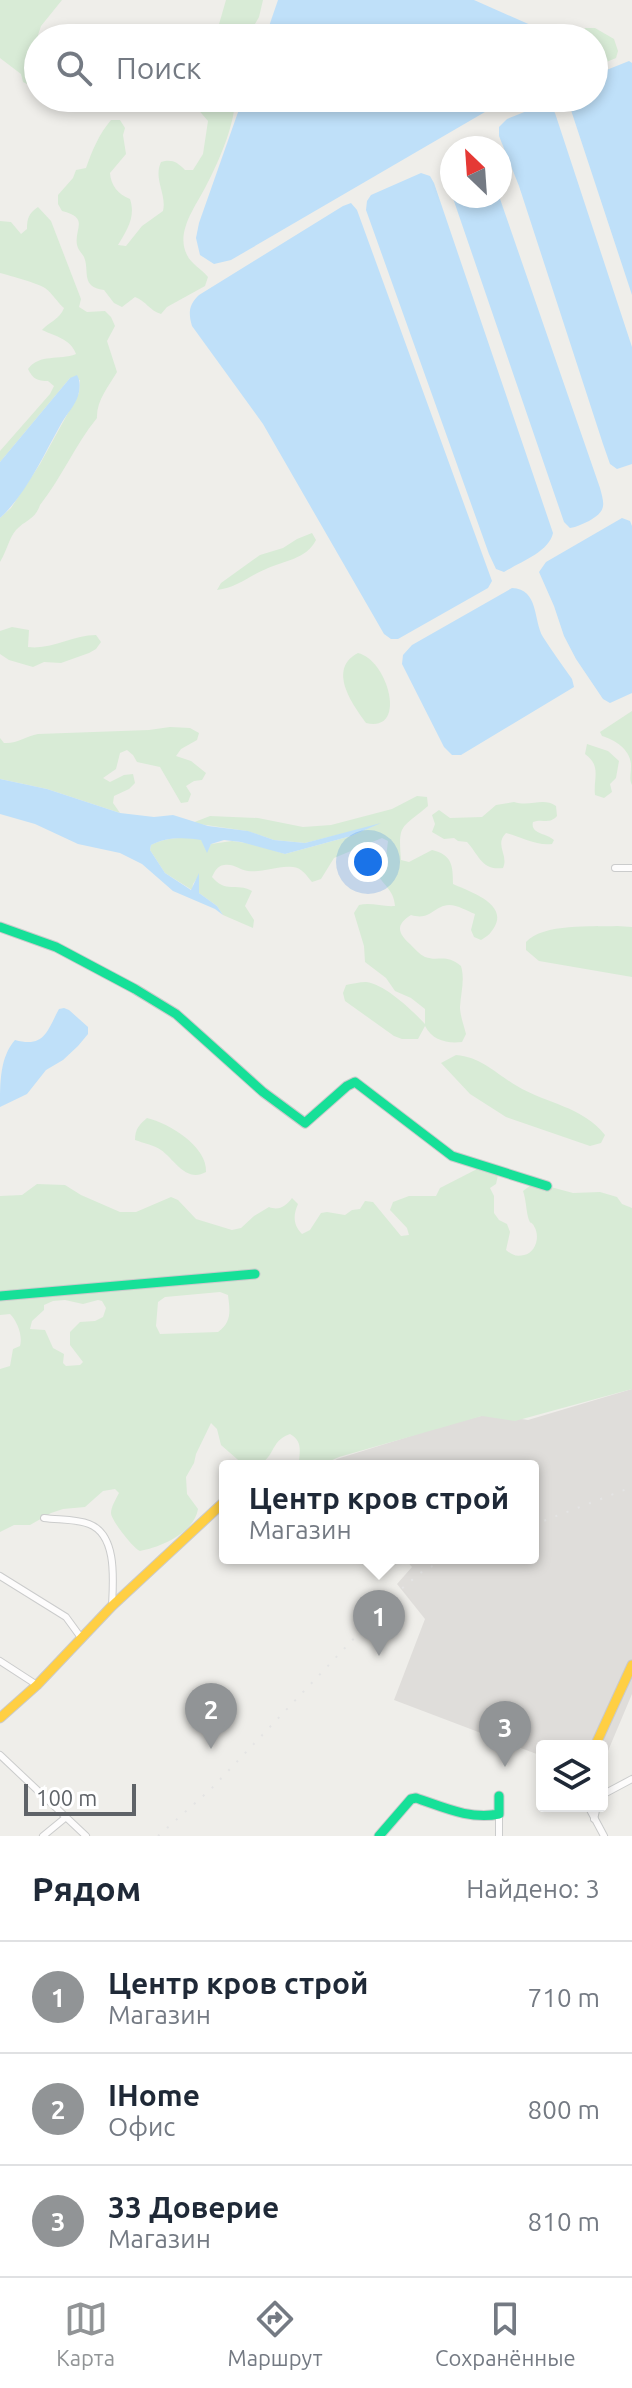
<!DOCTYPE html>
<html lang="ru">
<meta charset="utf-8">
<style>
body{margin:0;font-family:Ubuntu,sans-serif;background:#f2f2f3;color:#1f2937}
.controls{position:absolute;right:24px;bottom:24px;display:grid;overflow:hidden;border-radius:8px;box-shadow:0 4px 12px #0003}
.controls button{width:72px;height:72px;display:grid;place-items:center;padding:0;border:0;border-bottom:2px solid #e0e1e3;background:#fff;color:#1f2937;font:40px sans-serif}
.compass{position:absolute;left:440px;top:136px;width:72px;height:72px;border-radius:50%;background:#fff;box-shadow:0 4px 12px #0003;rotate:335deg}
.scale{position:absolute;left:24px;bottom:20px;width:112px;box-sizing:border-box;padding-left:8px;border:4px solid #5f6368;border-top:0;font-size:22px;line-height:28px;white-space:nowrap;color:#5f6368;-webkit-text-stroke:6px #fff;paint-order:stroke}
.you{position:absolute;left:368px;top:862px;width:28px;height:28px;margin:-20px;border:6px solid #fff;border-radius:50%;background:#1a73e8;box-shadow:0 0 0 12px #1a73e833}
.badge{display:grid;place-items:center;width:52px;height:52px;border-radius:50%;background:#919496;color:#fff;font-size:26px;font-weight:700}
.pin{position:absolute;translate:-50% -66px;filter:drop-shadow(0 2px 4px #0008)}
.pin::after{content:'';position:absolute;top:42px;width:28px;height:24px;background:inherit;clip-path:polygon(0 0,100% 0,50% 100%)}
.popup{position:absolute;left:219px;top:1460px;width:320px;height:104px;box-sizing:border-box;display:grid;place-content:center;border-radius:8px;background:#fff;filter:drop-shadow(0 2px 6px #0005);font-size:26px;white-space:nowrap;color:#747a83}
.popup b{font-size:30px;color:#1f2937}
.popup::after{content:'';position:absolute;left:50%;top:100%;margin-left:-16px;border:16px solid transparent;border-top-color:#fff}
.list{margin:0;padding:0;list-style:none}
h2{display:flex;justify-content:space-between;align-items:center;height:104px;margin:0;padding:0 32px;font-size:34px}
h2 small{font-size:26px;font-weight:400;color:#747a83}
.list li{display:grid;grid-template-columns:52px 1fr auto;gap:24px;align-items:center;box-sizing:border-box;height:112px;padding:0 32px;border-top:2px solid #e0e1e3}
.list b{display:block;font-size:30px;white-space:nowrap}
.list p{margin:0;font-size:26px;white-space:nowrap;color:#747a83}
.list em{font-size:26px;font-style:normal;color:#747a83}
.icon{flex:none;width:44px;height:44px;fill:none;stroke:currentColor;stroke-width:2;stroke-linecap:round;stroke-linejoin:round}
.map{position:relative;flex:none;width:632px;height:1836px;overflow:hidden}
.search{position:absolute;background:#fff;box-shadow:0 4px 12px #0003;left:24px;right:24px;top:24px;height:88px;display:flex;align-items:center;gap:20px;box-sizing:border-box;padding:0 28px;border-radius:44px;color:#747a83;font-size:30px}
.sheet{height:440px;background:#fff}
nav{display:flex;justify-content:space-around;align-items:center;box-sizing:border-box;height:112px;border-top:2px solid #e0e1e3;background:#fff;font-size:22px;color:#747a83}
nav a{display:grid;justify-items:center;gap:4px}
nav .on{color:#919496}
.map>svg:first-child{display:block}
</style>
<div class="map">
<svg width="632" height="1836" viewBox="0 0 632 1836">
<rect width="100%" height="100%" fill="#efeeea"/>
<polygon fill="#dfddda" points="632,1389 632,1694 605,1758 602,1761 602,1746 542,1746 542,1756 394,1700 425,1619 397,1584 412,1567 404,1558 533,1558 533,1466 326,1466 337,1459 449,1424 489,1414 528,1420"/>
<g fill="#d8ebd6" fill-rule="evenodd">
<polygon points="0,0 62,0 41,26 38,35 38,85 31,86 23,82 21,74 0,58"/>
<polygon points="226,0 263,0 259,17 247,38 215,38"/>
<polygon points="585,28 595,28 614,39 618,51 616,58 604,63 598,63 594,67 594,38 582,38 581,35"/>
<path d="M 193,98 L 235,98 C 235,125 219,161 206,186 C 196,206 175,232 187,255 C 191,264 202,269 208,277 L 205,286 L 167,307 L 161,314 C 150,311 146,301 135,297 L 122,307 L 114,303 L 104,290 C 80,287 90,271 84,257 C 82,253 78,250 77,245 C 74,228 90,218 62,211 L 58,204 L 58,195 L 73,178 L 76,170 L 86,168 C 92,151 99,134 111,120 L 120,120 L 125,128 L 123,135 L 126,154 L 110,173 C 111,186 118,194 130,199 C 136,217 127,230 118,245 L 126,246 L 142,226 L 163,211 C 167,194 153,179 161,162 C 172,159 177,162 185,170 L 193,170 L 203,154 L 208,121 L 191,101 Z"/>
<path d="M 38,207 L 51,221 L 81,299 L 79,307 L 87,312 L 105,311 L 111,317 L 115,326 L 107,341 L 117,372 C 109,386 96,401 97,418 C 75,445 62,477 40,505 C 35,520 25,520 16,530 C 9,538 6,553 0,562 L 0,518 L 11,508 L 40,464 L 79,393 L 80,380 L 70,378 L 0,462 L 0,451 L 50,394 L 54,386 L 48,381 C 37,381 33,379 28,369 C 40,353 59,361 76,354 C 71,339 55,336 42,330 C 49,322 60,319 64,308 C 57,302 53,294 45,288 C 37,283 11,276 0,273 L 0,221 L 11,222 L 21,234 L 27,229 C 27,218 29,213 38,207 Z"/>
<path d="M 312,533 L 316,540 C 307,559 283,561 266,569 C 249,576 236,588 217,590 L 221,583 L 260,555 L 283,548 L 297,539 Z"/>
<path d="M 12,627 L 29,630 L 28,647 C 52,650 72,635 96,635 L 101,642 L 96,649 L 89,653 L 61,663 L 44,662 L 33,667 L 9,660 L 0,654 L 0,631 Z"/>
<path d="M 358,653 C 388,660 408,733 366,723 C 352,704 327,669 358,653 Z"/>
<path d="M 632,711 L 632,785 C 629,779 631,775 631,767 C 632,751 616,740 602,736 L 600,732 Z"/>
<path d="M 170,727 L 190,728 L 199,733 L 197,740 L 181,749 L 176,756 L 191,761 L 206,773 L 202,780 L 194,781 L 186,786 L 191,794 L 188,802 L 181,803 L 160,767 L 137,762 L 133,755 L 127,750 L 120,753 L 116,769 L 103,778 L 110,782 L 124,775 L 133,774 L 135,783 L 129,789 L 114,796 L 113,803 L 120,813 L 47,789 L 0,779 L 0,738 L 4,743 C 17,744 26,736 38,734 L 149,730 Z"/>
<path d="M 587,744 L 608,751 L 619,761 L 616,778 L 610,784 L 612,792 L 604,798 L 595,795 C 593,779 602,766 585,754 Z"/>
<path d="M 417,796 L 427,797 L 428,806 C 401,829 398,823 401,860 L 409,862 L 432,850 C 452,855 453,865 453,884 C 468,891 507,903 495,926 C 491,933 488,936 481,940 L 474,937 L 471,930 L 475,914 C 467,911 458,905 449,905 C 433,906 431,921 411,915 C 395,925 398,933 410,944 C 415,949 419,954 425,957 C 439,962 445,953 461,966 C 465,980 461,992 460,1007 C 460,1015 464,1026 466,1034 L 462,1042 C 447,1044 432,1040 425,1026 L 418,1039 L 402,1039 L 394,1036 L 345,1001 L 343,993 L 346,985 C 352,984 359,982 366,982 C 385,984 413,1011 425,1024 L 425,1009 L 411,998 L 395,991 L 386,978 L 365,962 L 364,946 L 354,913 L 359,905 C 371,902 382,907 395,906 C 394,889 382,885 376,871 L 386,858 L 388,841 L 382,838 L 334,858 L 321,879 L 312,882 C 307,876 301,867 293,867 C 278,865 263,873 248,871 C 240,870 233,863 224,865 C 217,866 215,871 212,877 C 226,894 236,882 252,891 L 245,906 L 254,920 L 253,928 L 223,915 L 217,906 L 199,893 L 198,877 L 193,884 L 192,890 L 165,873 L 150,850 L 151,845 C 165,837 185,837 201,839 L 207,851 L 211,844 L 232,841 L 254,844 L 285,854 L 351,836 L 373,826 L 305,843 L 274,840 L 247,831 L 192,823 L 210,816 L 258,818 L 303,827 L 331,825 L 392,809 Z"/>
<path d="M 514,802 C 531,807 543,797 556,806 L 557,816 C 549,825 543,818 533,822 C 530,834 547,833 554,840 L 552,844 C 536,846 521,837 506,833 C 494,845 509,855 503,868 C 482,871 479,855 467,842 L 458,841 L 454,838 L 444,839 L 432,832 L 435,824 L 432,815 L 439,810 L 450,818 L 482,817 L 496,805 Z"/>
<path d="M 617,926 L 632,927 L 632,977 L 539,961 L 526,950 L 526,942 C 543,923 593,927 617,926 Z"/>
<path d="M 456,1055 C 482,1057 496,1074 517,1086 C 547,1104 582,1106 605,1135 L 601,1143 L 590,1146 L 506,1117 L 470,1094 L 441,1063 Z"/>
<path d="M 147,1118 C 169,1123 208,1147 206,1172 C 186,1183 175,1160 161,1150 C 154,1145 143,1143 135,1140 C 135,1129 139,1125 147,1118 Z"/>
<path d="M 479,1168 L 490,1170 L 498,1175 L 496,1184 L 490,1188 L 494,1196 L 494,1213 L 499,1220 L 507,1224 L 510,1232 L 506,1250 C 512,1255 516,1257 524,1255 C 535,1253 540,1238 535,1228 C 531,1219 531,1227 528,1217 C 526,1208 526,1200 523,1191 L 531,1185 L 547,1186 L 573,1193 L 600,1192 L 617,1197 L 622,1204 L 632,1208 L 632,1389 L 515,1421 L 482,1416 L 339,1457 L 319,1466 L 303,1466 L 299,1462 C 300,1449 302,1441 290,1434 C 266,1442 278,1466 245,1466 L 221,1445 L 217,1429 L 211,1423 L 196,1454 L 194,1463 L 186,1477 L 187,1494 L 198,1509 C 194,1533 161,1547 140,1551 C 133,1548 111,1520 111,1513 C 111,1507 116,1499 119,1493 L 115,1489 L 103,1491 L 85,1507 L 63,1509 L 51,1513 L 30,1525 L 14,1525 L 0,1532 L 0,1369 L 10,1366 L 13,1349 L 20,1346 C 23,1335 17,1321 10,1314 L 0,1315 L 0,1196 L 22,1195 L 37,1184 L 65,1185 L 81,1195 L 120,1212 L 136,1212 L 171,1197 L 178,1200 L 196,1219 L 232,1230 L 241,1228 L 254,1216 L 269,1207 C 279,1211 286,1206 292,1198 L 298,1204 C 293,1215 293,1225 302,1234 L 310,1230 L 321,1213 L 327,1212 L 345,1215 L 352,1210 L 360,1209 L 365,1201 L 373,1202 L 401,1236 L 409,1235 L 407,1228 L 390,1210 L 393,1202 L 409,1196 L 436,1196 L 440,1188 ZM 220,1292 L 228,1295 C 230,1311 232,1322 218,1332 L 160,1334 L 156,1326 L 158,1302 L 165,1297 ZM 65,1300 L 83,1304 L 98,1300 L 102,1301 L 106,1308 L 103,1317 L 95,1321 L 80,1322 L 70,1332 L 70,1345 L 83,1362 L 80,1365 L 66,1366 L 63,1363 L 64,1354 L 53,1348 L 45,1330 L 30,1329 L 32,1321 L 44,1310 L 44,1305 L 53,1301 Z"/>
</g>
<g fill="#bfe0f9">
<polygon points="278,0 474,0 551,34 555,38 265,38"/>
<polygon points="629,61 632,63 632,295 567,98 594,98 594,75"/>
<polygon points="243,98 509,98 231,260 214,264 200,255 196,238 199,223"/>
<polygon points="542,105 551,107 555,113 632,347 632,464 617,469 610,464 603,444 519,186 499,136 499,127 507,119"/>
<path d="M 452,157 L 452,196 L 499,196 L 600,488 C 605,506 606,511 589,521 C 582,524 577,527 570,528 L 564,522 L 443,169 L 443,165 Z"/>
<path d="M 421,173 L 430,176 L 434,183 L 553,533 C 549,552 520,562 504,572 L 496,569 L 489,554 L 366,210 L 367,201 L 371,195 Z"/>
<path d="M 351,203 L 357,210 L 492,581 L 488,588 L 398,639 L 391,639 L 384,634 L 263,424 L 192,326 C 188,313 189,304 199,295 L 343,206 Z"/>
<path d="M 77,375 C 80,380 80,385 79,392 C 77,404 67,413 61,424 C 43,456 27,493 0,518 L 0,462 L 70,378 Z"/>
<polygon points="622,518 630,521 632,526 632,693 610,703 603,699 576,659 564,636 554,606 539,572 546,562"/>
<path d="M 512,588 C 539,589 533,620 543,637 C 552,651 562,665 572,679 L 574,687 L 461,755 L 452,755 L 444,747 L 402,664 L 403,655 L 412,645 Z"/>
<path d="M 0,779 L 47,789 L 120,813 L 154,817 L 173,815 L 208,826 L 248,831 L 274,840 L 305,843 L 381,823 L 351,836 L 285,854 L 241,842 L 224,840 L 211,844 L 207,853 L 201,840 C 185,837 165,837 151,845 L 150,850 L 165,873 L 191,890 L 199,873 L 199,893 L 217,906 L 223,915 L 215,909 L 173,891 L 142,864 L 120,853 L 78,844 L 35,824 L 0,814 Z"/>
<path d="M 64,1008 L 69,1010 L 88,1027 L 88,1034 L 78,1046 L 63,1060 L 46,1070 L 27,1094 L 0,1107 C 0,1082 0,1057 15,1040 C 45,1048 47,1031 59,1009 Z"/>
</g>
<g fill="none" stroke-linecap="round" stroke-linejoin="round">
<g stroke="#cbcccc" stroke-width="8">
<g id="street">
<polyline points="615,868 632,868"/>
<path d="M 44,1518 C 59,1520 76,1519 89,1524 C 118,1535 113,1582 112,1606"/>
<polyline points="0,1576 66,1617 82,1639"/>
<polyline points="0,1661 37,1685"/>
<polyline points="0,1755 86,1836"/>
<polyline points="602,1795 632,1779"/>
<polyline points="588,1806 604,1836"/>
<polyline points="499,1814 499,1836"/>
<polyline points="594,1819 597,1806"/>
<polyline points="43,1836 65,1818"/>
</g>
</g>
<g stroke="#cacacb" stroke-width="11">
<g id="fast">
<polyline points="0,927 56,947 135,989 176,1014 263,1092 305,1123 347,1086 355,1082 452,1156 547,1186"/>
<polyline points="0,1296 255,1274"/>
<path d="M 379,1836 L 411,1799 L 416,1798 C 443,1807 470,1820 499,1814 L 499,1796"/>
</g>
</g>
<g stroke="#cacacb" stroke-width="11">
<g id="slow">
<polyline points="0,1718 37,1685 112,1606 225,1501"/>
<polyline points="595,1746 632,1665"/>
</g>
</g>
<use href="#street" stroke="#fdfcfc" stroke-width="6"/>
<use href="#fast" stroke="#16e098" stroke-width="9"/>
<use href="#slow" stroke="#ffcf43" stroke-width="9"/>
<g stroke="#e4e4e4" stroke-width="2" stroke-dasharray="2 10" stroke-linecap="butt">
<polyline points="533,1525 632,1487"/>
<polyline points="158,1836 211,1789 399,1591 424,1570 450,1558"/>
</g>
</g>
</svg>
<div class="controls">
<button><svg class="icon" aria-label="layers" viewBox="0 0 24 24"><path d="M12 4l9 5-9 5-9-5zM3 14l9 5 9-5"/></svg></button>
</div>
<svg class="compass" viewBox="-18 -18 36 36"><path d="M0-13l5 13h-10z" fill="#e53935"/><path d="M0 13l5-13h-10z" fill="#747a83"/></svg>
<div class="scale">100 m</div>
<div class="you"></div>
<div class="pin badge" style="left:379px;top:1656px">1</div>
<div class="popup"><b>Центр кров строй</b>Магазин</div>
<div class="pin badge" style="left:211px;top:1749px">2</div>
<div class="pin badge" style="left:505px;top:1767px">3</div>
<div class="search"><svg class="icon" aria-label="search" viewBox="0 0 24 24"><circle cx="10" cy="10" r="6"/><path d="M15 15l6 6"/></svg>Поиск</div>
</div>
<section class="sheet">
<h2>Рядом<small>Найдено: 3</small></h2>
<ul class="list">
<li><span class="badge">1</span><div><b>Центр кров строй</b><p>Магазин</p></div><em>710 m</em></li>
<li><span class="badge">2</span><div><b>IHome</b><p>Офис</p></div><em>800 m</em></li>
<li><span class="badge">3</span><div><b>33 Доверие</b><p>Магазин</p></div><em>810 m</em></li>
</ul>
</section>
<nav>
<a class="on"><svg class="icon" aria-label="map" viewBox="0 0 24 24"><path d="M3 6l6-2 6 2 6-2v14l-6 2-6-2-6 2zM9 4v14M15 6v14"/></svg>Карта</a>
<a><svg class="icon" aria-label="directions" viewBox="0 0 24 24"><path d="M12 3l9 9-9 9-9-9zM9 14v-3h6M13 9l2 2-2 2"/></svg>Маршрут</a>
<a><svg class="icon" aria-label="saved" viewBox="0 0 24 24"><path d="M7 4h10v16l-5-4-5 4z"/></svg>Сохранённые</a>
</nav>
